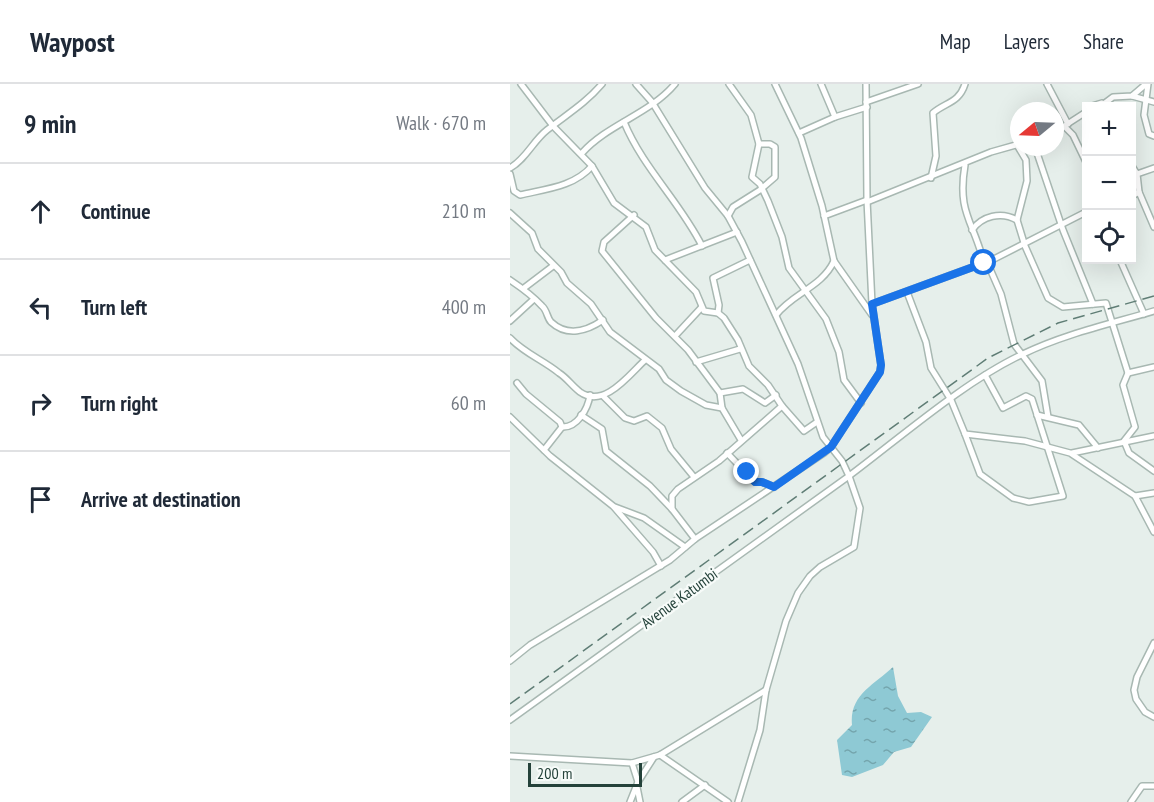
<!DOCTYPE html>
<meta charset="utf-8">
<style>
body{margin:0;font-family:"PT Sans Narrow",sans-serif;background:#f6f6f7;color:#1f2937}
.controls{position:absolute;right:18px;top:18px;display:grid;overflow:hidden;border-radius:0px;box-shadow:0 6px 24px #0002}
.controls button{width:54px;height:54px;display:grid;place-items:center;padding:0;border:0;border-bottom:2px solid #e0e1e3;background:#fff;color:#1f2937;font:30px sans-serif}
.compass{position:absolute;left:500px;top:18px;width:54px;height:54px;border-radius:50%;background:#fff;box-shadow:0 6px 24px #0002;rotate:251deg}
.scale{position:absolute;left:18px;bottom:15px;width:114px;box-sizing:border-box;padding-left:6px;border:3px solid #24423a;border-top:0;font-size:16px;line-height:21px;white-space:nowrap;color:#24423a;-webkit-text-stroke:4px #f7fbf9;paint-order:stroke}
.stop{position:absolute;width:18px;height:18px;margin:-14px;border:4px solid #1a73e8;border-radius:50%;background:#fff}
.stop.end{background:#1a73e8;border-color:#fff;box-shadow:0 2px 6px #0008}
.list{margin:0;padding:0;list-style:none}
h2{display:flex;justify-content:space-between;align-items:center;height:78px;margin:0;padding:0 24px;font-size:26px}
h2 small{font-size:20px;font-weight:400;color:#747a83}
.list li{display:grid;grid-template-columns:39px 1fr auto;gap:18px;align-items:center;box-sizing:border-box;height:96px;padding:0 24px;border-top:2px solid #e0e1e3}
.list b{display:block;font-size:22px;white-space:nowrap}
.list em{font-size:20px;font-style:normal;color:#747a83}
.icon{flex:none;width:33px;height:33px;fill:none;stroke:currentColor;stroke-width:2;stroke-linecap:round;stroke-linejoin:round}
.map{position:relative;flex:none;width:644px;height:718px;overflow:hidden}
header{display:flex;align-items:center;gap:36px;box-sizing:border-box;height:84px;padding:0 30px;background:#fff;border-bottom:2px solid #e0e1e3}
header strong{font-size:28px}
nav{display:flex;gap:33px;margin-inline-start:auto;font-size:21px}
main{display:flex}
aside{flex:1;background:#fff}
.map>svg:first-child{display:block}
</style>
<header>
<strong>Waypost</strong>
<nav><a>Map</a><a>Layers</a><a>Share</a></nav>
</header>
<main>
<aside>
<h2>9 min<small>Walk · 670 m</small></h2>
<ul class="list">
<li><svg class="icon" aria-label="ahead" viewBox="0 0 24 24"><path d="M12 20V5M6 11l6-6 6 6"/></svg><div><b>Continue</b></div><em>210 m</em></li>
<li><svg class="icon" aria-label="left" viewBox="0 0 24 24"><path d="M17 20v-9H6M10 6l-5 5 5 5"/></svg><div><b>Turn left</b></div><em>400 m</em></li>
<li><svg class="icon" aria-label="right" viewBox="0 0 24 24"><path d="M7 20v-9h11M14 6l5 5-5 5"/></svg><div><b>Turn right</b></div><em>60 m</em></li>
<li><svg class="icon" aria-label="arrive" viewBox="0 0 24 24"><path d="M6 21V4h12l-3 4 3 4H6"/></svg><div><b>Arrive at destination</b></div></li>
</ul>
</aside>
<div class="map">
<svg width="644" height="718" viewBox="0 0 644 718">
<defs>
<pattern id="water-ripples" width="26" height="14" patternUnits="userSpaceOnUse" patternTransform="scale(1.5)"><rect width="26" height="14" fill="#8ec9d4"/><path d="M2 4q2-2 4 0t4 0M15 11q2-2 4 0t4 0" fill="none" stroke="#74a5ad"/></pattern>
</defs>
<rect width="100%" height="100%" fill="#e6efeb"/>
<path fill="url(#water-ripples)" d="M 383,583 L 388,612 L 397,629 L 411,628 L 422,633 L 401,663 L 384,668 L 373,681 L 342,693 L 332,691 L 327,656 L 342,641 C 339,611 364,601 383,583 Z"/>
<g fill="none" stroke-linecap="round" stroke-linejoin="round">
<g stroke="#a8b8b2" stroke-width="8">
<g id="minor">
<polyline points="11,0 43,42 82,82 104,119 136,143 145,166 186,208 194,227 208,229 214,234 228,256 239,282 258,301 272,322 294,347 307,338"/>
<polyline points="219,0 241,31 249,60 242,93 250,100 258,117 272,153 279,184 316,235 329,268 334,296 351,319"/>
<polyline points="265,0 291,54 312,122 324,177 362,231"/>
<polyline points="311,0 325,33"/>
<polyline points="537,0 558,40"/>
<polyline points="638,0 634,31 639,50 644,52"/>
<polyline points="622,12 644,18"/>
<polyline points="356,18 408,0"/>
<polyline points="595,19 603,13 622,12 636,0"/>
<polyline points="582,22 592,19 599,22"/>
<path d="M 114,38 C 133,84 170,118 192,162"/>
<polyline points="555,43 563,51 576,78"/>
<polyline points="545,48 576,28"/>
<polyline points="289,49 325,33 357,23"/>
<polyline points="507,61 516,76 517,97 507,136 515,162 538,214 553,223 596,219 618,289 644,283"/>
<polyline points="525,63 553,146 583,220"/>
<path d="M 72,69 C 98,40 140,30 165,0"/>
<path d="M 455,81 C 447,129 463,136 474,179"/>
<polyline points="622,82 627,90"/>
<path d="M 0,84 C 16,75 23,57 37,46 C 56,31 76,19 92,0"/>
<path d="M 0,90 L 4,107 L 10,111 C 35,105 64,103 82,82"/>
<path d="M 421,94 L 426,72 L 423,29 C 436,18 449,19 455,0"/>
<polyline points="629,108 644,143"/>
<polyline points="622,112 629,108 627,90 644,84"/>
<polyline points="357,118 481,68 509,60"/>
<polyline points="0,129 22,149 28,165 51,188 57,199 81,220 100,248 149,285 156,296 171,307 196,321 212,324 231,356"/>
<polyline points="124,131 94,158 92,167 146,234 178,266 210,309 212,324"/>
<polyline points="218,132 223,123 250,106 265,93 265,63 260,60 249,60"/>
<polyline points="314,132 357,116"/>
<path d="M 462,146 C 472,132 491,127 507,136"/>
<polyline points="155,176 227,148"/>
<polyline points="610,176 634,230"/>
<polyline points="477,178 491,210 504,260 532,297 538,333"/>
<path d="M 0,196 C 12,204 22,211 32,222 C 37,226 37,234 41,238 C 57,253 77,247 93,236"/>
<polyline points="14,204 43,182"/>
<polyline points="397,208 416,258 421,284 441,316 455,350 515,357 560,369 625,412 644,448"/>
<polyline points="362,220 482,176 576,128"/>
<polyline points="208,229 209,221 203,194 240,176"/>
<path d="M 266,231 C 283,209 312,203 324,177"/>
<polyline points="0,237 24,215"/>
<polyline points="165,252 191,224"/>
<path d="M 0,254 C 14,269 33,276 49,289 C 57,294 62,302 70,308 C 94,325 119,291 135,276"/>
<polyline points="186,278 230,265"/>
<polyline points="618,289 613,301 625,343 614,357 619,369 644,387"/>
<polyline points="7,299 16,310 50,338 52,343 34,366"/>
<polyline points="210,309 233,305 255,319 266,311"/>
<polyline points="93,312 115,334 124,337 137,332 152,344 161,365 184,393"/>
<polyline points="71,331 92,345 96,367 140,402 162,425 185,455"/>
<polyline points="527,331 569,341 588,364"/>
<polyline points="0,333 40,372 103,422 143,468 151,482"/>
<path d="M 52,343 C 67,344 78,325 80,311"/>
<polyline points="455,350 470,390 503,414 519,418 553,412 522,315 516,312 493,324 475,291"/>
<polyline points="217,369 245,398 252,398 264,403"/>
<polyline points="562,369 644,352"/>
<polyline points="625,412 644,409"/>
<polyline points="105,423 134,434 175,463"/>
<polyline points="162,425 162,412 168,405 209,377 272,322"/>
<polyline points="644,559 627,593 624,606 626,615 635,628 644,633"/>
<polyline points="0,577 20,561 160,476 185,455 314,369 321,363 370,288 371,281 362,220 357,116 356,0"/>
<polyline points="0,636 339,392 332,377 313,353 288,280 232,158 218,132 195,104 142,18 126,0"/>
<polyline points="150,671 218,718"/>
<polyline points="0,672 122,679 150,671 256,606"/>
<polyline points="128,698 144,673"/>
<polyline points="127,703 130,718"/>
<polyline points="120,718 128,698 122,679"/>
<polyline points="172,718 195,701"/>
<path d="M 228,718 L 250,646 L 256,606 L 276,537 L 288,509 L 300,492 L 310,483 L 344,463 L 350,424 L 339,392 C 391,353 455,297 513,270 C 554,250 600,240 644,227"/>
<polyline points="621,718 632,702 644,702"/>
</g>
</g>
<use href="#minor" stroke="#fff" stroke-width="5"/>
<polyline stroke="#5f7d75" stroke-width="1.5" stroke-dasharray="12 6" stroke-linecap="butt" points="0,620 478,274 548,239 644,212"/>
</g>
<g fill="none" stroke-linecap="round" stroke-linejoin="round">
<polyline stroke="#1a73e8" stroke-width="8" points="237,388 245,398 252,398 264,403 321,363 370,288 371,281 362,220 474,179"/>
</g>
<g text-anchor="middle" dominant-baseline="central" stroke-width="4.5" stroke-linejoin="round" paint-order="stroke">
<g font-size="16" fill="#24423a" stroke="#f7fbf9">
<text transform="translate(169 514) rotate(-36)">Avenue Katumbi</text>
</g>
</g>
</svg>
<div class="controls">
<button>+</button>
<button>−</button>
<button><svg class="icon" aria-label="locate" viewBox="0 0 24 24"><circle cx="12" cy="12" r="6"/><path d="M12 2v4M12 18v4M2 12h4M18 12h4"/></svg></button>
</div>
<svg class="compass" viewBox="-18 -18 36 36"><path d="M0-13l5 13h-10z" fill="#e53935"/><path d="M0 13l5-13h-10z" fill="#747a83"/></svg>
<div class="scale">200 m</div>
<div class="stop" style="left:474px;top:179px"></div>
<div class="stop end" style="left:237px;top:388px"></div>
</div>
</main>
